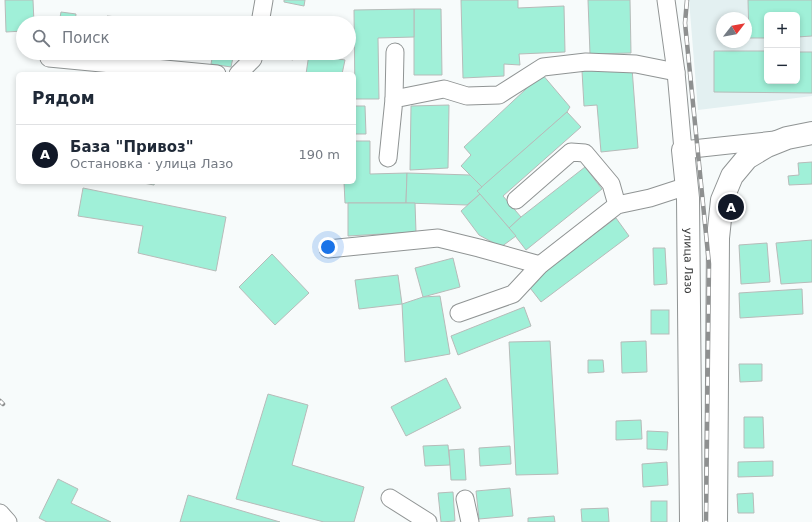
<!DOCTYPE html>
<html lang="ru">
<meta charset="utf-8">
<style>
body{margin:0;font-family:"DejaVu Sans",sans-serif;background:#f6f6f7;color:#1f2937}
.controls{position:absolute;right:12px;top:12px;display:grid;overflow:hidden;border-radius:6px;box-shadow:0 2px 6px #0003}
.controls button{width:36px;height:36px;display:grid;place-items:center;padding:0;border:0;border-bottom:1px solid #e0e1e3;background:#fff;color:#1f2937;font:20px sans-serif}
.compass{position:absolute;left:716px;top:12px;width:36px;height:36px;border-radius:50%;background:#fff;box-shadow:0 2px 6px #0003;rotate:59deg}
.you{position:absolute;left:328px;top:247px;width:14px;height:14px;margin:-10px;border:3px solid #fff;border-radius:50%;background:#1a73e8;box-shadow:0 0 0 6px #1a73e833}
.badge{display:grid;place-items:center;width:26px;height:26px;border-radius:50%;background:#111827;color:#fff;font-size:13px;font-weight:700}
.pin{position:absolute;translate:-50% -50%;border:2px solid #fff;box-shadow:0 1px 4px #0006}
.list{margin:0;padding:0;list-style:none}
h2{display:flex;justify-content:space-between;align-items:center;height:52px;margin:0;padding:0 16px;font-size:17px}
h2 small{font-size:13px;font-weight:400;color:#747a83}
.list li{display:grid;grid-template-columns:26px 1fr auto;gap:12px;align-items:center;box-sizing:border-box;height:60px;padding:0 16px;border-top:1px solid #e0e1e3}
.list b{display:block;font-size:15px;white-space:nowrap}
.list p{margin:0;font-size:13px;white-space:nowrap;color:#747a83}
.list em{font-size:13px;font-style:normal;color:#747a83}
.icon{flex:none;width:22px;height:22px;fill:none;stroke:currentColor;stroke-width:2;stroke-linecap:round;stroke-linejoin:round}
.map{position:relative;flex:none;width:812px;height:522px;overflow:hidden}
.search{position:absolute;background:#fff;box-shadow:0 2px 6px #0003;left:16px;top:16px;width:340px;height:44px;display:flex;align-items:center;gap:10px;box-sizing:border-box;padding:0 14px;border-radius:22px;color:#747a83;font-size:15px}
.panel{position:absolute;background:#fff;box-shadow:0 2px 6px #0003;left:16px;top:72px;width:340px;height:112px;border-radius:6px}
.map>svg:first-child{display:block}
</style>
<div class="map">
<svg width="812" height="522" viewBox="0 0 812 522">
<rect width="100%" height="100%" fill="#f7fbfb"/>
<path fill="#e3f0f1" fill-rule="evenodd" d="M 689,0 L 812,0 L 812,96 L 698,110 ZM 767,15 L 797,15 L 797,81 L 767,81 ZM 722,18 L 746,18 L 746,42 L 722,42 Z"/>
<g fill="#a0f0d8" stroke="#b7bbb9">
<polygon points="5,0 33,0 34,23 23,23 23,31 6,32"/>
<polygon points="284,0 305,0 304,6 284,2"/>
<polygon points="461,0 518,0 518,8 564,6 565,52 519,54 520,65 504,64 504,76 463,78"/>
<polygon points="588,0 630,0 631,53 590,54"/>
<polygon points="748,0 812,0 812,36 797,37 797,15 767,15 767,38 749,38"/>
<polygon points="414,9 441,9 442,75 414,75"/>
<polygon points="414,9 414,37 378,38 379,99 355,99 354,10"/>
<polygon points="61,12 76,14 75,23 59,23"/>
<polygon points="107,16 127,18 127,23 106,23"/>
<polygon points="714,51 767,51 767,81 797,81 797,52 812,52 812,93 714,92"/>
<polygon points="213,53 234,53 231,67 211,64"/>
<polygon points="274,53 294,53 293,60 274,55"/>
<polygon points="309,54 345,60 342,74 306,74"/>
<polygon points="632,68 638,148 601,152 597,105 584,106 582,71"/>
<polygon points="542,74 570,107 567,112 482,187 461,166 471,155 464,147"/>
<polygon points="449,105 448,168 410,170 411,106"/>
<polygon points="354,106 365,106 366,134 354,134"/>
<polygon points="567,112 581,127 503,196 521,217 509,228 477,191"/>
<polygon points="354,141 370,141 370,174 407,173 406,203 345,203 344,182 354,182"/>
<polygon points="812,162 812,184 789,185 788,176 799,175 798,163"/>
<polygon points="585,167 602,189 526,250 509,228 521,217"/>
<polygon points="407,173 470,175 482,187 477,191 480,194 467,205 406,203"/>
<polygon points="138,182 155,182 154,185"/>
<polygon points="83,188 226,217 216,271 138,253 143,226 78,216"/>
<polygon points="480,194 516,236 501,247 479,235 461,211"/>
<polygon points="348,203 415,203 416,232 348,236"/>
<polygon points="616,218 629,236 541,302 527,284"/>
<polygon points="812,240 812,282 781,284 776,243"/>
<polygon points="767,243 770,282 741,284 739,245"/>
<polygon points="653,248 665,248 667,284 654,285"/>
<polygon points="272,254 309,293 275,325 239,287"/>
<polygon points="453,258 460,287 423,297 415,268"/>
<polygon points="398,275 402,304 359,309 355,280"/>
<polygon points="802,289 803,314 740,318 739,293"/>
<polygon points="440,296 450,354 405,362 402,304 423,297"/>
<polygon points="524,307 531,326 458,355 451,336"/>
<rect x="651" y="310" width="18" height="24"/>
<polygon points="550,341 558,474 516,475 509,342"/>
<polygon points="646,341 647,372 622,373 621,342"/>
<polygon points="588,360 603,360 604,372 588,373"/>
<polygon points="739,364 762,364 762,381 740,382"/>
<polygon points="446,378 461,408 406,436 391,407"/>
<polygon points="268,394 308,405 292,465 364,487 354,522 324,522 236,499"/>
<polygon points="744,417 763,417 764,448 744,448"/>
<polygon points="641,420 642,439 616,440 616,421"/>
<polygon points="647,431 668,432 667,450 647,449"/>
<polygon points="448,445 450,465 425,466 423,446"/>
<polygon points="510,446 511,464 480,466 479,448"/>
<polygon points="464,449 466,480 451,480 449,450"/>
<polygon points="773,461 773,476 738,477 738,462"/>
<polygon points="667,462 668,485 643,487 642,464"/>
<polygon points="58,479 78,489 71,503 111,522 47,522 39,518"/>
<polygon points="510,488 513,516 479,519 476,491"/>
<polygon points="453,492 455,521 441,522 438,493"/>
<polygon points="753,493 754,513 738,513 737,494"/>
<polygon points="188,495 280,522 180,522"/>
<rect x="651" y="501" width="16" height="21"/>
<polygon points="608,508 609,522 582,522 581,509"/>
<polygon points="554,516 555,522 528,522 528,518"/>
</g>
<g fill="none" stroke-linecap="round" stroke-linejoin="round">
<g stroke="#909494" stroke-width="19">
<g id="minor">
<polyline points="666,0 676,72 683,150 775,140"/>
<polyline points="260,23 264,0"/>
<polyline points="49,58 217,74"/>
<polyline points="238,74 253,59 254,53"/>
<polyline points="394,99 395,52"/>
<polyline points="388,158 394,99 444,89 467,96 499,95 543,67 586,62 636,64 676,72"/>
<polyline points="516,200 571,152 585,153 611,184 617,205"/>
<polyline points="328,249 438,238 479,248 540,265"/>
<polyline points="459,313 513,294 540,265 617,205 650,198 687,186"/>
<polyline points="390,498 428,522"/>
<polyline points="465,499 470,522"/>
<polyline points="0,513 8,522"/>
</g>
</g>
<g stroke="#909494" stroke-width="24">
<g id="major">
<path id="s1" d="M 683,150 L 688,198 L 691,522"/>
<polyline points="716,522 718,238 722,200 732,176 747,158 767,146 787,138 812,133"/>
</g>
</g>
<use href="#minor" stroke="#fff" stroke-width="17"/>
<use href="#major" stroke="#fff" stroke-width="22"/>
<g stroke="#8e9090" stroke-width="4.5">
<g id="rail">
<polyline points="687,0 685,23 709,264 706,522"/>
<polyline points="0,401 3,404"/>
</g>
</g>
<use href="#rail" stroke="#fff" stroke-width="3" stroke-dasharray="9" stroke-linecap="butt"/>
</g>
<g text-anchor="middle" dominant-baseline="central" stroke-width="3.5" stroke-linejoin="round" paint-order="stroke">
<g font-size="11" fill="#373838" stroke="#fff">
<text stroke="none"><textPath href="#s1" startOffset="111">улица Лазо</textPath></text>
</g>
</g>
</svg>
<div class="controls">
<button>+</button>
<button>−</button>
</div>
<svg class="compass" viewBox="-18 -18 36 36"><path d="M0-13l5 13h-10z" fill="#e53935"/><path d="M0 13l5-13h-10z" fill="#747a83"/></svg>
<div class="you"></div>
<div class="pin badge" style="left:731px;top:207px">A</div>
<div class="search"><svg class="icon" aria-label="search" viewBox="0 0 24 24"><circle cx="10" cy="10" r="6"/><path d="M15 15l6 6"/></svg>Поиск</div>
<section class="panel">
<h2>Рядом<small></small></h2>
<ul class="list">
<li><span class="badge">A</span><div><b>База &quot;Привоз&quot;</b><p>Остановка · улица Лазо</p></div><em>190 m</em></li>
</ul>
</section>
</div>
